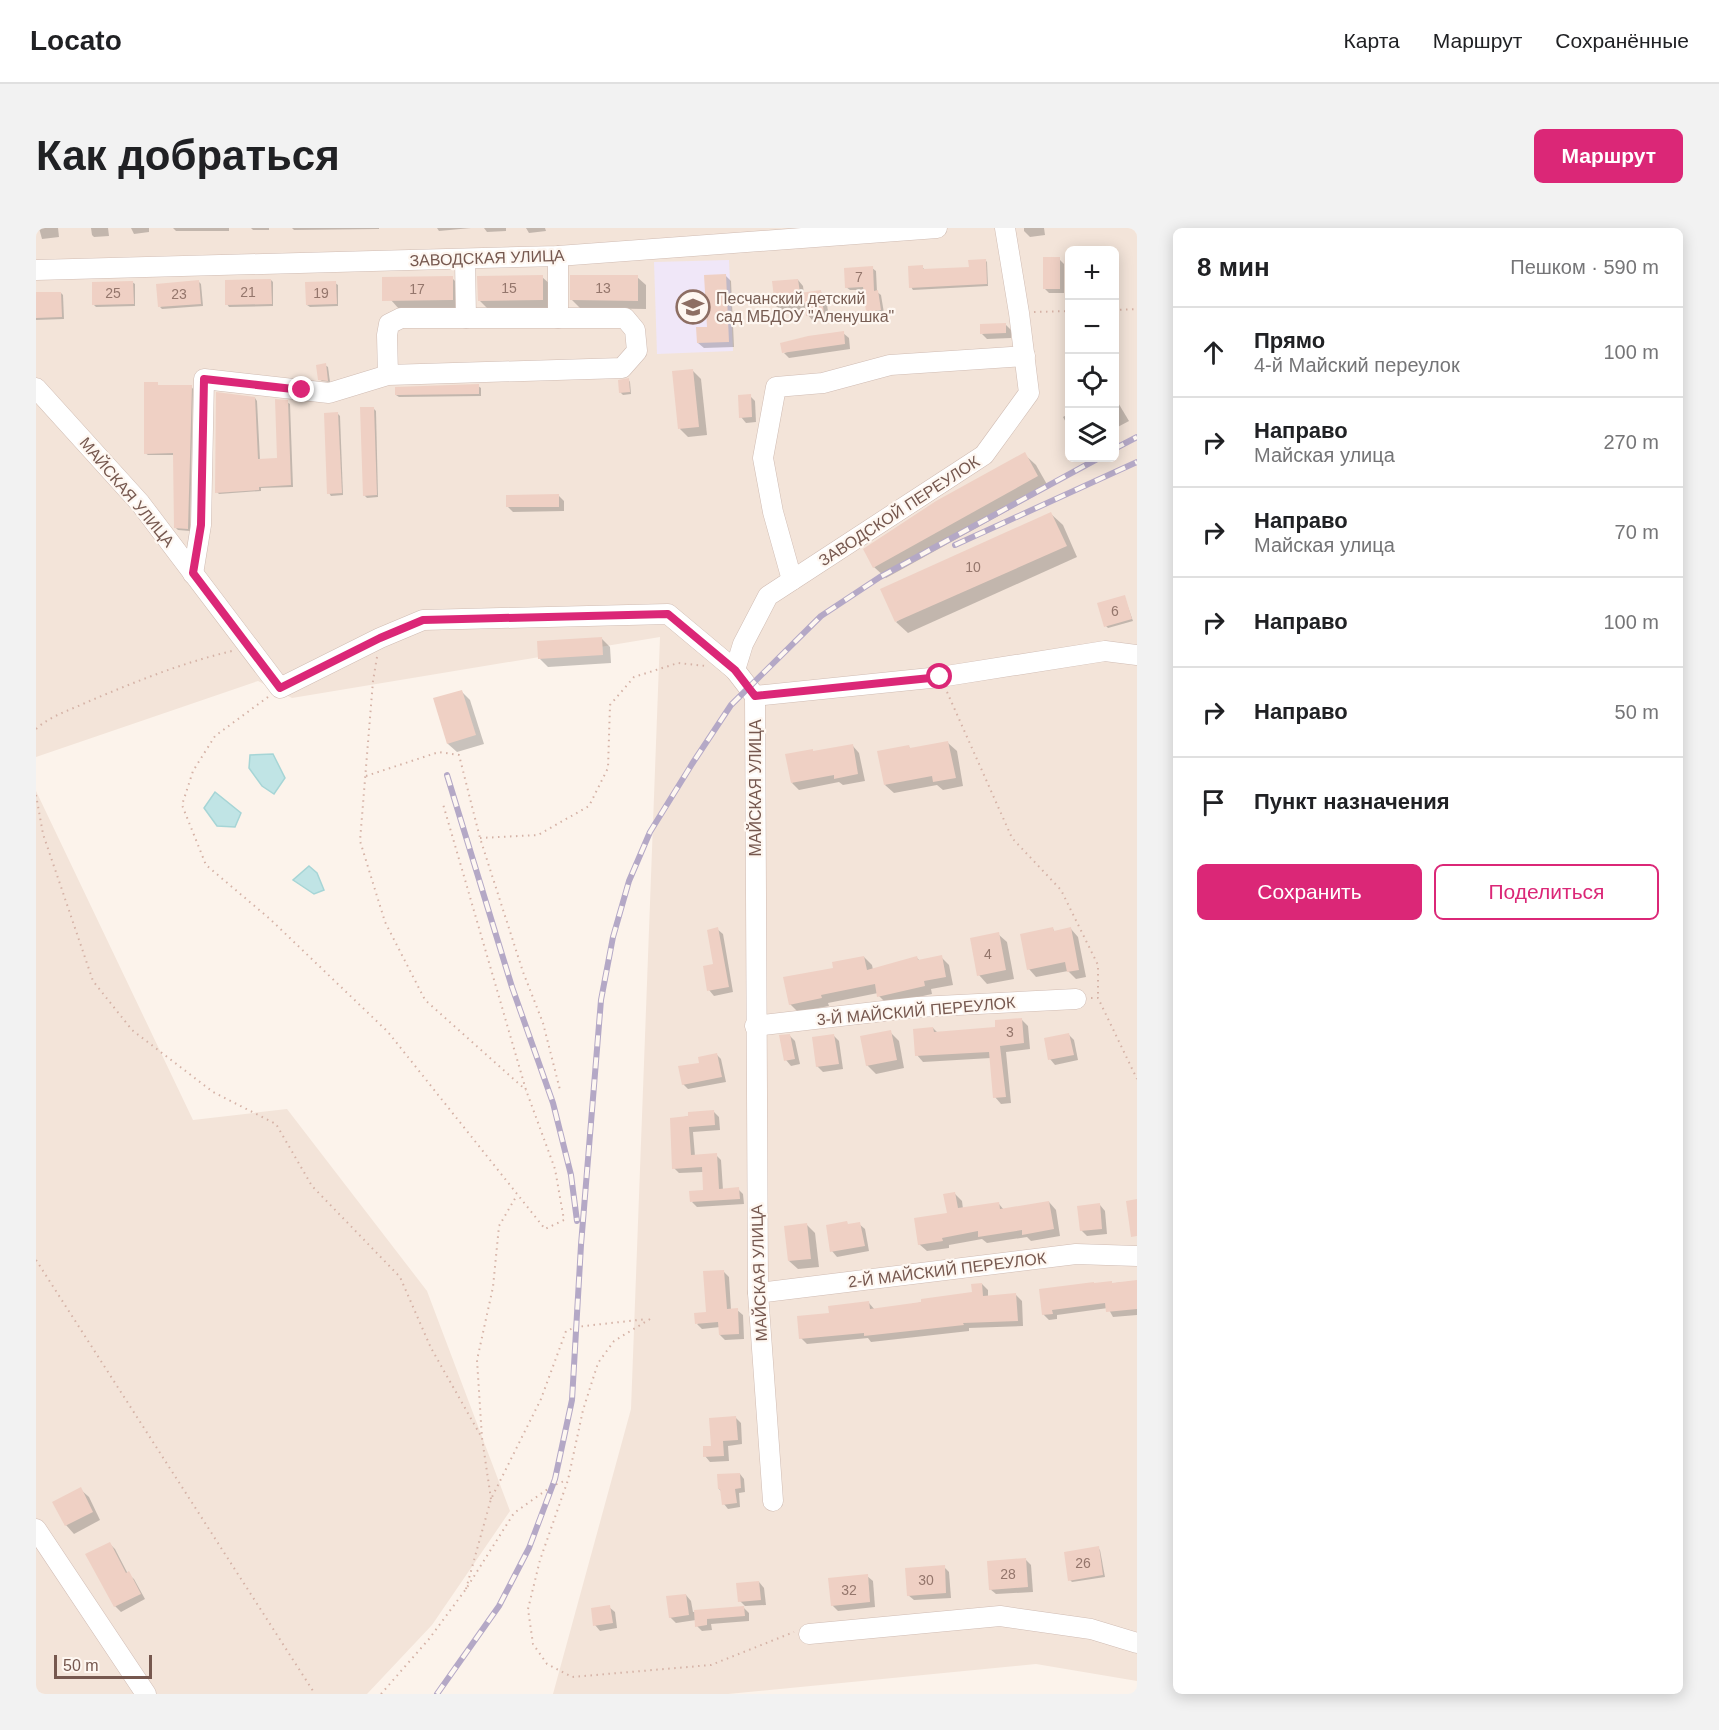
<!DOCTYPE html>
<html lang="ru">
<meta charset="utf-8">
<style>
body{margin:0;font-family:Helvetica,sans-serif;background:#f2f2f2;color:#202124}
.controls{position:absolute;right:18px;top:18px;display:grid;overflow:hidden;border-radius:9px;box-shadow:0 3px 15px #0003}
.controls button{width:54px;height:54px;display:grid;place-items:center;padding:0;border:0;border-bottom:2px solid #e0e0e0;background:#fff;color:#202124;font:30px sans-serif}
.scale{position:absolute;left:18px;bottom:15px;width:98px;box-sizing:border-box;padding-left:6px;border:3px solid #76584f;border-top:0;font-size:16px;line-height:21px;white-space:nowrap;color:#76584f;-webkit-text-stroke:4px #fef7f1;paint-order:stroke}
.stop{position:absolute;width:18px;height:18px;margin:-14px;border:4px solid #db2777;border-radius:50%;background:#fff}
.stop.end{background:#db2777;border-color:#fff;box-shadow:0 2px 6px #0008}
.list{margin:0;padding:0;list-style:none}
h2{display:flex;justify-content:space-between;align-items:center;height:78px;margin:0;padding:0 24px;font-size:26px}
h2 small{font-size:20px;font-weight:400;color:#757577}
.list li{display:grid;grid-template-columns:39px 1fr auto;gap:18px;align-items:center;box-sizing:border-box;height:90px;padding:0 24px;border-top:2px solid #e0e0e0}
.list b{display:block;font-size:22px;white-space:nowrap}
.list p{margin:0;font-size:20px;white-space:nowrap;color:#757577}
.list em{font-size:20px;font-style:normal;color:#757577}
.actions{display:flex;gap:12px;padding:18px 24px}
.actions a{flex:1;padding:14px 0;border:2px solid #db2777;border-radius:9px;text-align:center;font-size:21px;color:#db2777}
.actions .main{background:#db2777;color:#fff}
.icon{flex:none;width:33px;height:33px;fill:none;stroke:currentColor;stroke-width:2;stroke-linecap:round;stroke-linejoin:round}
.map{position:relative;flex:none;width:1101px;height:1466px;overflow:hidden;border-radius:9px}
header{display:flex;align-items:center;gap:36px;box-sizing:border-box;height:84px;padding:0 30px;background:#fff;border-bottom:2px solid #e0e0e0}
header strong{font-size:28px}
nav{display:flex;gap:33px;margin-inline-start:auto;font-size:21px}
.intro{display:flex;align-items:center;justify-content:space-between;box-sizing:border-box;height:144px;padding:0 36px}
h1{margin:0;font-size:42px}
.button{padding:15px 27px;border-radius:9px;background:#db2777;color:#fff;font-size:21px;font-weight:700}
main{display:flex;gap:36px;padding:0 36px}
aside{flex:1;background:#fff;border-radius:9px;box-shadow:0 3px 15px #0003}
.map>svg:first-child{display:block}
</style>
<header>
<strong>Locato</strong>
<nav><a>Карта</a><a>Маршрут</a><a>Сохранённые</a></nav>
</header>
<div class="intro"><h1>Как добраться</h1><a class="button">Маршрут</a></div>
<main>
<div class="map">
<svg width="1101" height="1466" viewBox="0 0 1101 1466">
<rect width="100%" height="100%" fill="#fcf3eb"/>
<g fill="#f3e4d9" fill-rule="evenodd">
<path d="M 0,0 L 1101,0 L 1101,1453 L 1000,1436 L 692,1466 L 517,1466 L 595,1181 L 624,409 L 256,470 L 222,453 L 0,529 ZM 1034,22 L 1078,22 L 1078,230 L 1034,230 Z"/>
<polygon points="0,563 157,892 251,881 391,1063 474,1283 396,1397 331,1466 0,1466"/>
</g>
<polygon fill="#f0e7f8" points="693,32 697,123 621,126 618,34"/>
<g fill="#c0e4e5" stroke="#a6d5d6" stroke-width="1.5">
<polygon points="237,526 249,550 238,566 226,558 213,540 214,527"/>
<polygon points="179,564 205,585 199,599 181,598 168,580"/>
<polygon points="273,638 281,645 288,662 278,666 257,652"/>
</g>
<g fill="#0003">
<polygon points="3,0 22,0 23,9 6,11"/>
<polygon points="55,0 72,0 73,8 58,9 56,7"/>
<polygon points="95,0 113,0 113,4 98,6"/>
<polygon points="137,0 193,0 193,3 140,3"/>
<polygon points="215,0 233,0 233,2 217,2"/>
<polygon points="256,0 343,0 343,1 258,2"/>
<polygon points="401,0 435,0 403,3"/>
<polygon points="448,0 470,0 470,3 451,4"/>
<polygon points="490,0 509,0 510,3 493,5"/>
<polygon points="988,0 1008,0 1009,7 994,9 988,3"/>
<polygon points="1023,31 1028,36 1028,65 1013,65 1008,60"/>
<polygon points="949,32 951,34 952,58 877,62 875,59 886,39 888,41 934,41"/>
<polygon points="836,40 840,43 841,64 845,67 848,85 835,87 832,83 829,62 814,62 810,59"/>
<polygon points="689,47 695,53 698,119 668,120 662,115 673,100"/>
<polygon points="506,49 515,57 515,80 452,81 443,72"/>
<polygon points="601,49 610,57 610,81 544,80 536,72"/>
<polygon points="416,50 425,59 425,80 363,81 355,72"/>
<polygon points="235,52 237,54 237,78 193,79 191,76"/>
<polygon points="762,52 767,58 768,66 785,64 790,69 793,91 777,93 772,87 771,81 746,83 740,78"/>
<polygon points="96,54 99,56 99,78 60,79 58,77"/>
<polygon points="163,54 165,56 167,78 126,81 124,79"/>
<polygon points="299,55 302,57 302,78 274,79 271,77"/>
<polygon points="25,65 27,67 28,91 0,92 0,66"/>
<polygon points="969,96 975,102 975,110 951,111 946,106"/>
<polygon points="807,105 813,110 814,121 753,130 748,125"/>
<polygon points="289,137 292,139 294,154 286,153 283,151"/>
<polygon points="657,143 665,151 671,207 652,209 644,201"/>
<polygon points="592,151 594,154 595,166 587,167 584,164"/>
<polygon points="121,156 124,159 155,158 157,161 154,303 142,302 139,299 139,227 112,227 109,225"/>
<polygon points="442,158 445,160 445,168 363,169 360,167"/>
<polygon points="714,168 719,173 720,194 710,195 705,189"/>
<polygon points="1078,168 1093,193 1078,201"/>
<polygon points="219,170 221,173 224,232 242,232 251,174 254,176 257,259 225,260 225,263 183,266 181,264"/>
<polygon points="337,180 340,183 342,269 331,270 328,267"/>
<polygon points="1034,185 1034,202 1027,189"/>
<polygon points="302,186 304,188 307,267 295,268 293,265"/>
<polygon points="988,226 1000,237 1013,260 850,350 838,339"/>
<polygon points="523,268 528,273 528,283 477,284 471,278"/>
<polygon points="1015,286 1027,297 1041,329 872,405 860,394"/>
<polygon points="1088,368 1097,393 1072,400 1070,398"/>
<polygon points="566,411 574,419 575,435 512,439 503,430"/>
<polygon points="425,463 434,472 448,516 421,524 412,516 399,471"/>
<polygon points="912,515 921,523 927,558 907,562 901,557 858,565 849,557 872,518 876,522"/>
<polygon points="816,517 823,525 829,553 807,557 803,554 763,562 756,555 778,525"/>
<polygon points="681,701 687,706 697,764 678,768 673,762 679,737"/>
<polygon points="1017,701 1019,704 1035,701 1042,709 1050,749 1040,751 1032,743 1000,749 993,741"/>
<polygon points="962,706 971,714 978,751 951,756 943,747"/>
<polygon points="828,729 836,737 837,742 880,729 884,733 905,729 913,737 917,757 895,761 896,766 851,776 843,768 842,765 792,775 793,778 762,784 754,776 799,741"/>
<polygon points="985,791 992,798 994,821 970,824 975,875 965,876 959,869 955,830 887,834 881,827 897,800 902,805 961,800"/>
<polygon points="854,804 863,813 868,840 840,846 831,837"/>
<polygon points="1033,807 1038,812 1042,832 1019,837 1014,831"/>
<polygon points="754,808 759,813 764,836 755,838 750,832"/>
<polygon points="798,808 803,813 807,841 787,844 781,838"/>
<polygon points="680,826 685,831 690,854 652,861 647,856"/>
<polygon points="678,884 683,889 684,902 657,904 659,928 680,927 685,932 687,962 702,961 707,966 708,976 661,979 656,974 669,963 667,944 643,945 638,940 636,891"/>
<polygon points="918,965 926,973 927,981 963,976 968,982 1013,974 1020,982 1024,1008 995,1013 991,1009 951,1015 946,1011 913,1017 913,1020 891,1023 883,1016 912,986"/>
<polygon points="1064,977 1069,983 1071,1006 1051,1008 1045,1002"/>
<polygon points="770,996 779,1005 783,1039 762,1041 753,1033"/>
<polygon points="823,996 829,1001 833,1023 801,1029 796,1023"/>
<polygon points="688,1044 693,1049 695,1082 701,1082 707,1087 708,1111 689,1112 684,1107 684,1099 666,1101 661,1096 672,1085"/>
<polygon points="1101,1053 1101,1087 1077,1089 1072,1080 1021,1087 1021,1091 1013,1092 1007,1086 1004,1062"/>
<polygon points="946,1056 952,1062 952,1069 980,1067 986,1073 987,1098 933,1100 933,1103 835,1114 832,1110 771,1116 765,1110 794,1086 833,1075 839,1082 937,1066"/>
<polygon points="699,1189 705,1195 706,1216 692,1218 693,1233 674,1234 669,1228"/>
<polygon points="704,1246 708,1251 709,1264 703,1265 704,1279 692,1281 688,1276 686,1264 683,1261"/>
<polygon points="44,1261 53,1269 64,1292 38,1306 30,1297"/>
<polygon points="74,1316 79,1321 92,1346 98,1351 109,1371 85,1384 79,1378"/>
<polygon points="1062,1320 1064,1322 1069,1349 1036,1354 1034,1352"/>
<polygon points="990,1332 995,1337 997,1364 960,1366 954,1361"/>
<polygon points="908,1339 913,1344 915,1370 878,1372 872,1367"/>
<polygon points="831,1348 837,1353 839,1379 802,1383 796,1377"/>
<polygon points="723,1354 728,1360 730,1377 709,1378 704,1373"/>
<polygon points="650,1367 655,1373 657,1384 707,1379 713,1385 713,1393 675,1396 676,1402 666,1403 661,1398 660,1392 640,1395 634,1389"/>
<polygon points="573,1379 579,1384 581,1400 564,1403 559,1397"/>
</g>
<g fill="#efd0c4">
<rect x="1007" y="29" width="17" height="32"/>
<polygon points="950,31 951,56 873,60 872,38 887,37 887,41 933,39 932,32"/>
<polygon points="837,38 838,63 842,62 845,82 830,84 827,59 809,60 808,40"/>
<polygon points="690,46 693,114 661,115 660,99 671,99 668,47"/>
<polygon points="507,47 507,72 442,73 441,48"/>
<polygon points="534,47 602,47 602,73 534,72"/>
<polygon points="417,48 417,72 346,73 346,49"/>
<polygon points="235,51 236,76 189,77 189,52"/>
<polygon points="762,51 764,65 785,62 788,86 770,88 769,75 739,78 736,53"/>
<polygon points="163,52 165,76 122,79 120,56"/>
<polygon points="97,53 98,76 56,77 56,54"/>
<polygon points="300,53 301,76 270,77 269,54"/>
<polygon points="0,64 25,64 26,89 0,90"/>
<polygon points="970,95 970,105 944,106 944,96"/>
<polygon points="808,103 809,116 746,125 744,115 772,108"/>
<polygon points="290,135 292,153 282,152 280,137"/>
<polygon points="657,141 663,199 642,201 636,143"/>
<polygon points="593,150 594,164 583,165 582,152"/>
<polygon points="108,154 122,154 122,157 156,157 152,301 138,300 137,225 108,226"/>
<polygon points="443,156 443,166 359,167 359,159"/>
<polygon points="180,164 219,169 222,231 241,230 239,171 252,172 255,257 223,259 223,262 179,265"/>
<polygon points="715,166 716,189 703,190 702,167"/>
<polygon points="324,179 338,179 341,267 327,268"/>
<polygon points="302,184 306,265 291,266 288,185"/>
<polygon points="989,224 1002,248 837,340 827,321 900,273"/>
<polygon points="523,266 523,279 470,279 470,267"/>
<polygon points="1015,284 1031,318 859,394 844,361"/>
<polygon points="1089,367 1096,391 1068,399 1061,375"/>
<polygon points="566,409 567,427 502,431 501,413"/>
<polygon points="426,462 440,507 411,516 397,470"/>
<polygon points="912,513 920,550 897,554 896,548 848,557 841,523 873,517 874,520"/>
<polygon points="817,516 822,546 798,551 798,547 755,555 749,526 777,521 777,523"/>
<polygon points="682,699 693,759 671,763 667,738 677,736 671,702"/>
<polygon points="1017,699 1018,703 1035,699 1043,742 1031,744 1029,734 991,742 984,706"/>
<polygon points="963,704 970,742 941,748 934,710"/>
<polygon points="906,727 910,749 888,753 889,758 841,769 839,756 785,767 786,770 753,777 747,749 797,740 796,734 828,728 831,742 881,728 882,732"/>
<polygon points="986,790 988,815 964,818 970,869 957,870 953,824 879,828 877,801 897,799 898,804 959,799 959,792"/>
<polygon points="855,802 861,832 830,838 824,808"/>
<polygon points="1033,805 1038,827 1012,832 1008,810"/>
<polygon points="754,806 759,831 748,833 743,807"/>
<polygon points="798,806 803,836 780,839 776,809"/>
<polygon points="681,825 686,849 646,857 642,838 663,835 662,829"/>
<polygon points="678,882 679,897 653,899 655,927 681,925 683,961 703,959 704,971 654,974 653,963 667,962 666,939 636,941 634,890 652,888 652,884"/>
<polygon points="919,964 922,980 963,974 964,981 1013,973 1018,1001 986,1007 986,1002 942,1009 942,1003 906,1010 907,1013 882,1017 878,990 911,985 907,966"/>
<polygon points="1101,971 1101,1008 1095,1009 1090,973"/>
<polygon points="1064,975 1066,1001 1044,1003 1041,978"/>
<polygon points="811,993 812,996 824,994 829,1018 794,1024 790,997"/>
<polygon points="771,995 775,1031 752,1033 748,998"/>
<polygon points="688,1042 691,1081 702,1080 703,1106 683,1107 682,1094 659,1096 658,1085 670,1084 667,1043"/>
<polygon points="1101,1052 1101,1081 1070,1084 1069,1075 1016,1082 1017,1086 1006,1087 1003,1061 1058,1054 1058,1055 1076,1053 1076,1055"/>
<polygon points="946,1055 947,1068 980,1065 982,1093 927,1095 928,1097 828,1108 828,1105 763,1111 761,1088 793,1085 792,1078 833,1073 834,1081 885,1074 885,1071 936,1064 935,1056"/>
<polygon points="700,1188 702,1212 687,1213 688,1228 667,1229 667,1218 675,1218 673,1190"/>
<polygon points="704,1245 705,1260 699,1261 701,1275 686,1277 684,1261 682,1261 681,1246"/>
<polygon points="45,1259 57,1284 29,1298 16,1274"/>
<polygon points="74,1314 90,1345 93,1343 105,1366 78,1379 49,1326"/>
<polygon points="1063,1318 1067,1347 1032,1353 1028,1324"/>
<polygon points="990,1330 992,1359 953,1362 951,1333"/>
<polygon points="909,1337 910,1365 871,1368 869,1340"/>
<polygon points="832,1346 834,1374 795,1378 792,1350"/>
<polygon points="723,1353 725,1372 702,1374 700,1355"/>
<polygon points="650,1366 653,1387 633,1390 630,1368"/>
<polygon points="574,1377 577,1395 557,1398 555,1380"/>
<polygon points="708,1378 709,1388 671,1391 671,1397 659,1399 658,1382"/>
</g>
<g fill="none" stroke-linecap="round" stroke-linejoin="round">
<g stroke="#d0bcb3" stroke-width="21">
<g id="minor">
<polyline points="429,32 430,90"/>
<polyline points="0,42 522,28 901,0"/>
<polyline points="522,90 522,28"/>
<polyline points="0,160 104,275 244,460 344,410 387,392 632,386 699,442 719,468 722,1065 737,1273"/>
<polyline points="157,346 165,297 168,151 293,165 352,147 586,140 601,123 599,102 589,90 365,90 353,96 351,107 352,147"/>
<polyline points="756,352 737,284 727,230 740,159 787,155 854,137 989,128"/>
<polyline points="699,442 707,416 732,368 948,227 993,165 983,85 969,0"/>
<polyline points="719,468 904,449 1069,423 1101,427"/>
<polyline points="719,798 882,779 1040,771"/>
<polyline points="722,1065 1040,1026 1101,1028"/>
<polyline points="0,1301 110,1466"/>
<polyline points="773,1406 964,1388 1055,1401 1101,1415"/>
</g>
</g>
<g stroke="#d5b2a6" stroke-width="2" stroke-dasharray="1.5 4.5" stroke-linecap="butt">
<polyline points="1078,82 1101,81"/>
<polyline points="998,84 1034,83"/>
<polyline points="341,429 337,453 324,613 349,694 389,772 490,862"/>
<polyline points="911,464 976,610 1025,662 1062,737 1062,770"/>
<polyline points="232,469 179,508 157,543 146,577 170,637 234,691 352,804 509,1001 528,992 519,941 490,862 407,576"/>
<path d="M 0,501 C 14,488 32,483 49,475 C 96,455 145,435 196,423"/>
<polyline points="330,548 403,524 423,527 444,610 487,744 507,795 524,862"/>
<polyline points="0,567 7,606 57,753 96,802 177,864 240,896 276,958 364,1049 395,1120 446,1210"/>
<polyline points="444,610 502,607 553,578 572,540 574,477 598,449 642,435 670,438"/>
<polyline points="1055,770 1062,770 1101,851"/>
<polyline points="0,1032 279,1466"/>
<polyline points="614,1091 578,1113 562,1135 547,1182 532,1252 504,1332 492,1381 497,1416 511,1436 536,1449 675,1437 758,1404"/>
<polyline points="455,1271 446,1210 441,1132 457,1059 463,998 481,967"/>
<polyline points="430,1361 455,1271 505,1171 530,1103 540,1099 611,1091"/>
<polyline points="345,1466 393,1411 430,1361 478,1285 516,1258 531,1252"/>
</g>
<use href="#minor" stroke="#fff" stroke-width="20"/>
<g stroke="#b4a8c6" stroke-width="6">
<g id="rail">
<polyline points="1078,221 1101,209"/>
<polyline points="919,317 1101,234"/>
<polyline points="411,547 476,759 517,875 535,947 541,993"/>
<polyline points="401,1466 463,1378 493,1320 519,1251 536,1172 545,1017 565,772 577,709 593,653 614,604 656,536 695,477 785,388 844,349 1063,230"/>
</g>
</g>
<use href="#rail" stroke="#fef7f1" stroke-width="4" stroke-dasharray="11" stroke-linecap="butt"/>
</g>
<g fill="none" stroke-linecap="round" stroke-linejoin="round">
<polyline stroke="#db2777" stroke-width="8" points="266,162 168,151 165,297 157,345 244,460 344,410 387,392 632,386 699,442 719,468 904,449"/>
</g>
<defs>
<g id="school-ring" transform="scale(1.725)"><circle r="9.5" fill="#fef7f1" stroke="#8d6e63" stroke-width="1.5"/><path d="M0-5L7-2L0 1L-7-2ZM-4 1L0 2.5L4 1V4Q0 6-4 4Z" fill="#8d6e63"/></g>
</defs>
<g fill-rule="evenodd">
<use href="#school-ring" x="657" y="79"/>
</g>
<g text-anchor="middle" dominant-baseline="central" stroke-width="4.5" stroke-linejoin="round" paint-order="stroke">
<g font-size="14" fill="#94766c">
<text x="823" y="49">7</text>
<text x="473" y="60">15</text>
<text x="567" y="60">13</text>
<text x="381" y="61">17</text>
<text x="212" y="64">21</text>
<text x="77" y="65">25</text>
<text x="285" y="65">19</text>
<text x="143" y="66">23</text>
<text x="937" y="339">10</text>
<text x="1079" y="383">6</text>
<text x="952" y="726">4</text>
<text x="974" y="804">3</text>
<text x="1047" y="1335">26</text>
<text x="972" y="1346">28</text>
<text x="890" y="1352">30</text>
<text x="813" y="1362">32</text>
</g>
<g font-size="16" fill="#76584f" stroke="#fef7f1">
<text transform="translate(451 30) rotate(-2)">ЗАВОДСКАЯ УЛИЦА</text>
<text transform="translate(91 264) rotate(50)">МАЙСКАЯ УЛИЦА</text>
<text transform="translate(863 283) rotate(-33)">ЗАВОДСКОЙ ПЕРЕУЛОК</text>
<text transform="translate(719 560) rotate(-90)">МАЙСКАЯ УЛИЦА</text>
<text transform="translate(880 783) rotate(-5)">3-Й МАЙСКИЙ ПЕРЕУЛОК</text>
<text transform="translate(911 1042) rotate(-7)">2-Й МАЙСКИЙ ПЕРЕУЛОК</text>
<text transform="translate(723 1045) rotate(-92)">МАЙСКАЯ УЛИЦА</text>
</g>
<g font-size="16" fill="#785e54" stroke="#fef7f1" text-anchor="start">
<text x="680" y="70">Песчанский детский<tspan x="680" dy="18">сад МБДОУ "Аленушка"</tspan></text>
</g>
</g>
</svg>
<div class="controls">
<button>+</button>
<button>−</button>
<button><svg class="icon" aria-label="locate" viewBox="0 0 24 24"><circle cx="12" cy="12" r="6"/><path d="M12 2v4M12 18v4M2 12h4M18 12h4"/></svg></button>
<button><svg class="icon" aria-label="layers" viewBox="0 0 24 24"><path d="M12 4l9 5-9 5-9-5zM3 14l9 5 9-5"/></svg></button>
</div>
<div class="scale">50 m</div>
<div class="stop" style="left:904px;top:449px"></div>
<div class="stop end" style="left:266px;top:162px"></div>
</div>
<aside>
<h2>8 мин<small>Пешком · 590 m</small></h2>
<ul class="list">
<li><svg class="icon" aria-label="ahead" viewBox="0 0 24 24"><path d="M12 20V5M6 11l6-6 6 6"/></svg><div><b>Прямо</b><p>4-й Майский переулок</p></div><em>100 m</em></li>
<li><svg class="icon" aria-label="right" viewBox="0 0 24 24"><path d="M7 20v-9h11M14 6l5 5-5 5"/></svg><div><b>Направо</b><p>Майская улица</p></div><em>270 m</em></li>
<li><svg class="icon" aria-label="right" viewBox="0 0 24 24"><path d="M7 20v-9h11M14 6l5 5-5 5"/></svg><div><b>Направо</b><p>Майская улица</p></div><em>70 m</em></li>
<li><svg class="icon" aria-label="right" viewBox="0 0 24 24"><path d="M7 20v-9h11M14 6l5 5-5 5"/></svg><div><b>Направо</b></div><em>100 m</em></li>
<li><svg class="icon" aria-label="right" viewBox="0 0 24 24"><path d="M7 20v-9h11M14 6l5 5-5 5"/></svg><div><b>Направо</b></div><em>50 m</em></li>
<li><svg class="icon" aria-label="arrive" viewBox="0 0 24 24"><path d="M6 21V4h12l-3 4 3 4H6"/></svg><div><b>Пункт назначения</b></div></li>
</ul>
<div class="actions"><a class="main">Сохранить</a><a>Поделиться</a></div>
</aside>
</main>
